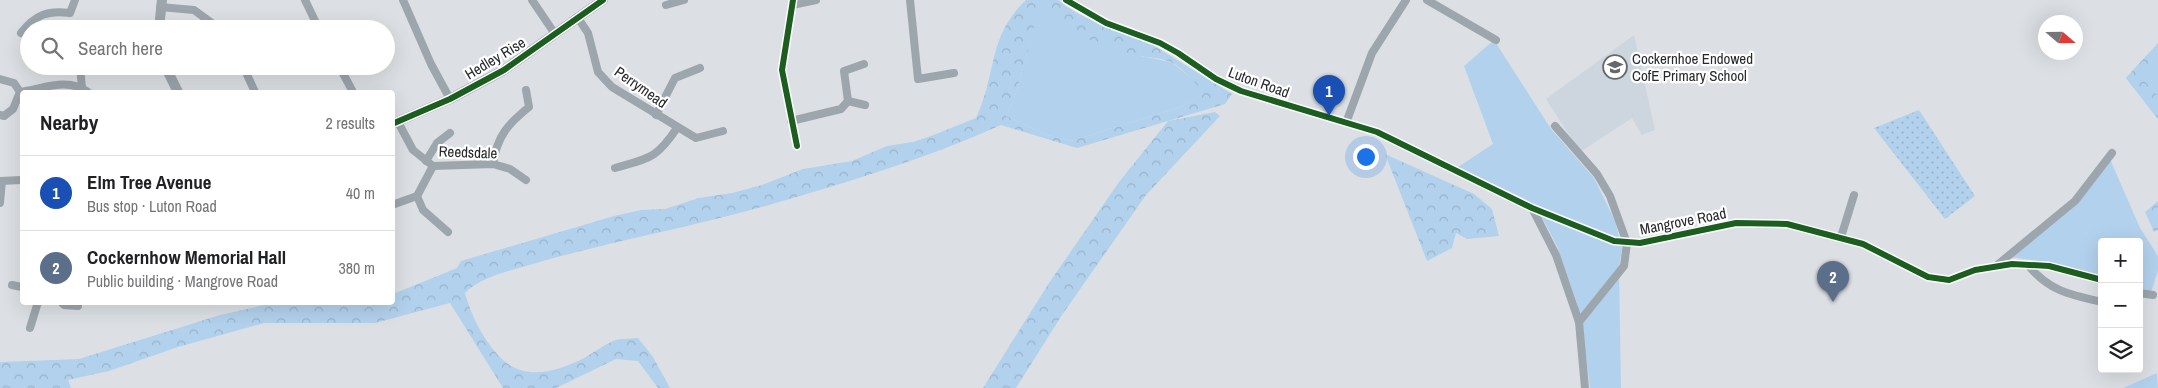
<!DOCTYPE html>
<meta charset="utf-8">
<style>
body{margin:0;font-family:"Archivo Narrow",sans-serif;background:#f6f6f6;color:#202124}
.controls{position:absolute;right:15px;bottom:15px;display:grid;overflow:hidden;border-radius:5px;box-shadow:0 5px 20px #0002}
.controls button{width:45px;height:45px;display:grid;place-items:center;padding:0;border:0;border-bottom:1px solid #e0e0e0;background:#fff;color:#202124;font:25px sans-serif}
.compass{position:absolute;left:2038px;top:15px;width:45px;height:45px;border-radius:50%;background:#fff;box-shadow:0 5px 20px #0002;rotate:110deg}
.you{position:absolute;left:1365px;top:156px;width:18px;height:18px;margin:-12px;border:4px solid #fff;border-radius:50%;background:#1a73e8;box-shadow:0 0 0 8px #1a73e833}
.badge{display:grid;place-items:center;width:32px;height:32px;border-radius:50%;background:#66696c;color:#fff;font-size:16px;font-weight:700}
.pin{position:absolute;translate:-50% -41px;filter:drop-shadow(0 1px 2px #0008)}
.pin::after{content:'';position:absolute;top:26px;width:18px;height:15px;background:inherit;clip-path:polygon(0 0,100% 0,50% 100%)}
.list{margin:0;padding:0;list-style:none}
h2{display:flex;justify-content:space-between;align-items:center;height:65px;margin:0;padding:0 20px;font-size:21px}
h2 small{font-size:16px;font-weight:400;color:#757577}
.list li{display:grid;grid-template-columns:32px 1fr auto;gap:15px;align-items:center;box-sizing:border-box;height:75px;padding:0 20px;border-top:1px solid #e0e0e0}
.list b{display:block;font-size:19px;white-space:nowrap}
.list p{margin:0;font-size:16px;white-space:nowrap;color:#757577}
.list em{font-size:16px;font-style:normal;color:#757577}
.icon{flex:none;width:28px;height:28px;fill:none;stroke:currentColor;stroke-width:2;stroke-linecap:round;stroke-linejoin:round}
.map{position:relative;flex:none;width:2158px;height:388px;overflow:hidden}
.search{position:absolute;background:#fff;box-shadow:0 5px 20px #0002;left:20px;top:20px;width:375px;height:55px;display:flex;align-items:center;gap:12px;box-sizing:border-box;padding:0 18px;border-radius:28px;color:#757577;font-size:19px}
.panel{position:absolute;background:#fff;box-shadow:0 5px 20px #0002;left:20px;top:90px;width:375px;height:215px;border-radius:5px}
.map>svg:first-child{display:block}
</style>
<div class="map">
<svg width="2158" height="388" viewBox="0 0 2158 388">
<defs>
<pattern id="forest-crowns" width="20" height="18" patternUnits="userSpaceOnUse" patternTransform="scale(1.25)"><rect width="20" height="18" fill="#b2d1ec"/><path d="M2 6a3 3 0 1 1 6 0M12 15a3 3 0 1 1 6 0" fill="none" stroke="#99b3cb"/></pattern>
<pattern id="park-dots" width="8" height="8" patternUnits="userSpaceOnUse" patternTransform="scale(1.25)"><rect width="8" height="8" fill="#b2d1ec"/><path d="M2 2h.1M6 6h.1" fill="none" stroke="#99b3cb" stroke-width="1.8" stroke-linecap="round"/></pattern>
</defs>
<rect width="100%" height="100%" fill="#dce0e4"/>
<polygon fill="#cdd5de" points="1634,35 1655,130 1642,135 1632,118 1580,152 1546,99"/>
<g fill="#b2d1ec">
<polygon points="1041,3 1140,56 1171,62 1194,80 1205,94 1181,107 1071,141 1047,135 1006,116 1015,96"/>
<polygon points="1494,40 1551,129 1594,178 1615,221 1622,248 1619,269 1621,388 1590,388 1583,334 1577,303 1557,246 1545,223 1525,199 1458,167 1493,144 1464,66"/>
<polygon points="2158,43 2158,119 2126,78"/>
<polygon points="2110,159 2140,228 2158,256 2158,271 2151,292 2139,288 2139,242 2102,242 2102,276 2056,264 2011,257 2078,203"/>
<polygon points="2157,373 2158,388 2123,388"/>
</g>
<g fill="url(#forest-crowns)" fill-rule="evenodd">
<path d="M 1026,0 L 1058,0 L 1075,12 L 1105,27 L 1153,45 L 1232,94 L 1225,104 L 1077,148 L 1001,125 C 923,160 840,185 758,208 C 683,229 607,242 533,264 C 510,271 482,276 465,293 C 471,315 482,337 497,354 C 521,382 555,373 584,358 C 593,353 602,346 611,342 C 618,338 629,339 638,338 L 653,357 L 670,388 L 658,388 L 638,361 L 616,359 L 556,388 L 503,388 L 450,303 L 375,323 L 264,323 L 178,347 L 109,371 L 68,380 L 71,388 L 0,388 L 0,362 L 79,359 L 220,315 L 269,304 L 392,302 L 393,294 L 457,268 L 461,261 L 614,216 L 641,210 L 665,209 L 699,198 L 732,193 L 762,185 L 803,169 L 852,161 L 887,146 L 913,142 L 931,136 L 976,118 C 997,74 987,37 1026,0 ZM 1041,4 C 1066,33 1103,49 1141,56 C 1151,58 1162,58 1171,62 C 1185,70 1195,82 1204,94 L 1181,107 L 1071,141 L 1047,135 L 1006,116 L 1015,96 Z"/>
<polygon points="2148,54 2150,56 2147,68 2140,76 2158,96 2158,119 2126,78"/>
<polygon points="1215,112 1220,116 1146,195 1062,315 1016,388 983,388 1049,283 1119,182 1168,121"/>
<polygon points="1385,154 1474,194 1492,209 1499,236 1467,239 1456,233 1452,248 1427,261"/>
<polygon points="2158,201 2158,230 2154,232 2145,212"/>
</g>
<polygon fill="url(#park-dots)" points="1919,110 1975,196 1945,219 1874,128"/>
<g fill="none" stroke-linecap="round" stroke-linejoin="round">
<g stroke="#9da5ad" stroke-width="8">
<polyline points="305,0 319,29"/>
<polyline points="403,0 431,64 450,99"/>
<polyline points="532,0 555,34"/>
<polyline points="793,0 782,70 797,146"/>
<polyline points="910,0 918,79 954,73"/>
<polyline points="1066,0 1106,23 1160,43 1178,53 1216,79 1241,91 1377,132 1532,208 1614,241 1640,243 1736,223 1787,224 1863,244 1928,277 1949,280 1975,270 2012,264 2049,266 2102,280"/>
<polyline points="1427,0 1496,40"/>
<polyline points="666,5 684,0"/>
<polyline points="792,5 816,0"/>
<polyline points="160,7 194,10 220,29"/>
<polyline points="578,18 588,33 598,72 612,87 696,138 723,131"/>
<path d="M 21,33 C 35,15 47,10 70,13 L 75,0"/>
<polyline points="80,66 82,88"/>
<polyline points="243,66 255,92"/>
<polyline points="339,66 353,92"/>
<polyline points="0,79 14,83 20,92"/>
<polyline points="848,101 865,105"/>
<path d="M 0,115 L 4,116 L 13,109 L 20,92 C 43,89 67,77 88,92"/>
<polyline points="656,115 675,78 700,68"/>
<polyline points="791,121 841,109 848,101 844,71 864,64"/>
<polyline points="398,122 413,150 433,166 493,164 510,169 526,180"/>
<polyline points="1346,123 1372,53 1406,0"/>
<polyline points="1555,126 1597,174 1610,196 1627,243 1624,266 1579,322"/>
<polyline points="426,161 437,143 450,133"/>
<path d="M 493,164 C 497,136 508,124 529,107 L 526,90"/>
<path d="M 615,168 C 650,158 656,159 677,128"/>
<polyline points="0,181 22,180"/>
<polyline points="417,196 423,210 448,232"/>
<polyline points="0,203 2,181"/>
<polyline points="392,205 417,196 433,166"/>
<polyline points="1532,208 1556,255 1579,322 1585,388"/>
<polyline points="1841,237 1854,195"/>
<path d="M 2028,265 C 2049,291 2070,295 2102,302"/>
<polyline points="1996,266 2075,201 2112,153"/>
<polyline points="12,285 22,287"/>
<polyline points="2139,293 2153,295"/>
<polyline points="61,302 64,305 78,306"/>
<polyline points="30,328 38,302"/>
</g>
<g stroke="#9da5ad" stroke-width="10">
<polyline points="159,29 162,0"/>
<polyline points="165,66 178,92"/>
<polyline points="392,124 450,99 504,70 603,0"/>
</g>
<g stroke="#fff" stroke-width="9">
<g id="cycleway">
<polyline points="793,0 782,70 797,146"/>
<polyline points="1066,0 1106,23 1160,43 1178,53 1216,79 1241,91 1377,132 1532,208 1614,241 1640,243 1736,223 1787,224 1863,244 1928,277 1949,280 1975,270 2012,264 2049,266 2102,280"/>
<polyline points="392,124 450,99 504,70 603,0"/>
</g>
</g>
<use href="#cycleway" stroke="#1b5e20" stroke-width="6"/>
</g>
<defs>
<g id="school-ring" transform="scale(1.25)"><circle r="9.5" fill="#fff" stroke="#66696c" stroke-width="1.5"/><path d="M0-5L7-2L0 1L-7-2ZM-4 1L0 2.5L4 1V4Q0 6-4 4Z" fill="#66696c"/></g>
</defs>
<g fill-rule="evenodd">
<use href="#school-ring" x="1615" y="67"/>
</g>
<g text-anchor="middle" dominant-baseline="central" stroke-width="4.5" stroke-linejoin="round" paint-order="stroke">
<g font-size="15" fill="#26292c" stroke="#fff">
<text transform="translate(495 58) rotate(-31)">Hedley Rise</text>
<text transform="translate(1259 82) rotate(20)">Luton Road</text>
<text transform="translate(641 87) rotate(35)">Perrymead</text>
<text transform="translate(468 152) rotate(2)">Reedsdale</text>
<text transform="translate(1683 221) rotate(-11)">Mangrove Road</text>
</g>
<g font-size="15" fill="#26292c" stroke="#fff" text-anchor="start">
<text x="1632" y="58">Cockernhoe Endowed<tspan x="1632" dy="17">CofE Primary School</tspan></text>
</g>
</g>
</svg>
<div class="controls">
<button>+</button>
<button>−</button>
<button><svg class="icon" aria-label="layers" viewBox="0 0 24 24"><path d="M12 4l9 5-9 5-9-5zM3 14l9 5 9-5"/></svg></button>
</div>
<svg class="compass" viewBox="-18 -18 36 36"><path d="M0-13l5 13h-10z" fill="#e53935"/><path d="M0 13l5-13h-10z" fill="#757577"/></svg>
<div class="you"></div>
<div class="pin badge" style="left:1329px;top:116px;background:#1a4fb4">1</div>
<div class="pin badge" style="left:1833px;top:302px;background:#5c6f8a">2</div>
<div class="search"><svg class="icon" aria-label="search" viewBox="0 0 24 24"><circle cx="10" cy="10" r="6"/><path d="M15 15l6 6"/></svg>Search here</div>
<section class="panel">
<h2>Nearby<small>2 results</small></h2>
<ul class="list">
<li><span class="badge" style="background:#1a4fb4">1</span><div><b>Elm Tree Avenue</b><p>Bus stop · Luton Road</p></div><em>40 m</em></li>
<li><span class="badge" style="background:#5c6f8a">2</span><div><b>Cockernhow Memorial Hall</b><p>Public building · Mangrove Road</p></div><em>380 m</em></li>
</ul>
</section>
</div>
